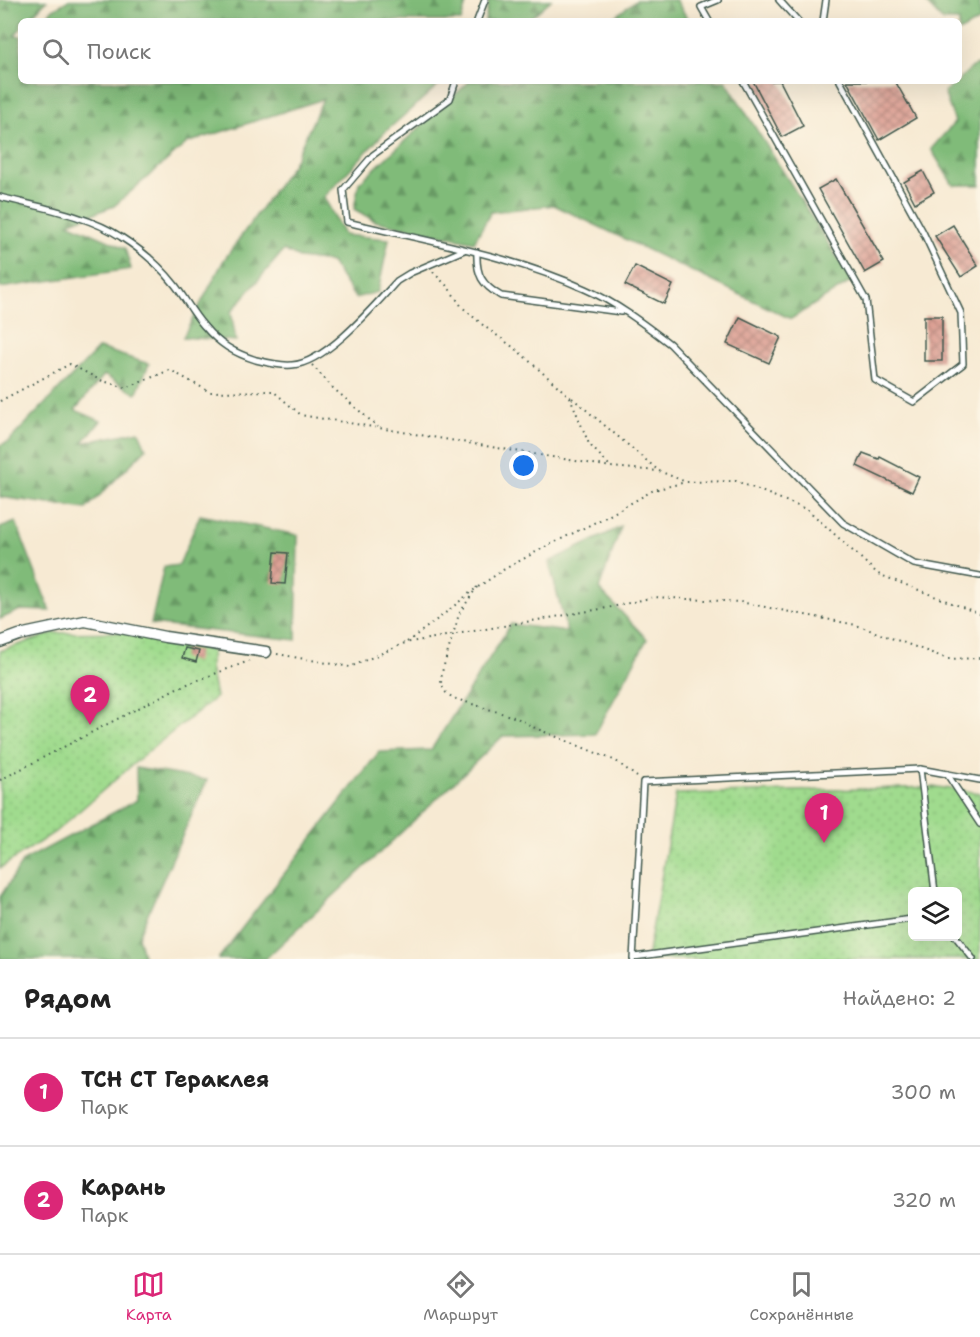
<!DOCTYPE html>
<html lang="ru">
<meta charset="utf-8">
<style>
body{margin:0;font-family:"Shantell Sans",sans-serif;background:#f6f6f6;color:#222}
.controls{position:absolute;right:18px;bottom:18px;display:grid;overflow:hidden;border-radius:9px;box-shadow:0 6px 24px #0002}
.controls button{width:54px;height:54px;display:grid;place-items:center;padding:0;border:0;border-bottom:2px solid #e0e0e0;background:#fff;color:#222;font:30px sans-serif}
.you{position:absolute;left:524px;top:466px;width:21px;height:21px;margin:-15px;border:4px solid #fff;border-radius:50%;background:#1a73e8;box-shadow:0 0 0 9px #1a73e833}
.badge{display:grid;place-items:center;width:39px;height:39px;border-radius:50%;background:#db2777;color:#fff;font-size:20px;font-weight:700}
.pin{position:absolute;translate:-50% -50px;filter:drop-shadow(0 2px 3px #0008)}
.pin::after{content:'';position:absolute;top:32px;width:21px;height:18px;background:inherit;clip-path:polygon(0 0,100% 0,50% 100%)}
.list{margin:0;padding:0;list-style:none}
h2{display:flex;justify-content:space-between;align-items:center;height:78px;margin:0;padding:0 24px;font-size:26px}
h2 small{font-size:20px;font-weight:400;color:#767676}
.list li{display:grid;grid-template-columns:39px 1fr auto;gap:18px;align-items:center;box-sizing:border-box;height:108px;padding:0 24px;border-top:2px solid #e0e0e0}
.list b{display:block;font-size:22px;white-space:nowrap}
.list p{margin:0;font-size:20px;white-space:nowrap;color:#767676}
.list em{font-size:20px;font-style:normal;color:#767676}
.icon{flex:none;width:33px;height:33px;fill:none;stroke:currentColor;stroke-width:2;stroke-linecap:round;stroke-linejoin:round}
.map{position:relative;flex:none;width:980px;height:959px;overflow:hidden}
.search{position:absolute;background:#fff;box-shadow:0 6px 24px #0002;left:18px;right:18px;top:18px;height:66px;display:flex;align-items:center;gap:15px;box-sizing:border-box;padding:0 21px;border-radius:9px;color:#767676;font-size:22px}
.sheet{height:294px;background:#fff}
nav{display:flex;justify-content:space-around;align-items:center;box-sizing:border-box;height:84px;border-top:2px solid #e0e0e0;background:#fff;font-size:16px;color:#767676}
nav a{display:grid;justify-items:center;gap:3px}
nav .on{color:#db2777}
.map>svg:first-child{display:block}
</style>
<div class="map">
<svg width="980" height="959" viewBox="0 0 980 959">
<defs>
<pattern id="forest-firs" width="22" height="20" patternUnits="userSpaceOnUse" patternTransform="scale(1.5)"><rect width="22" height="20" fill="#80bb79"/><path d="M5 1l3.5 6h-7zM16 11l3.5 6h-7z" fill="#689964"/></pattern>
<pattern id="garden-dots" width="8" height="8" patternUnits="userSpaceOnUse" patternTransform="scale(1.5)"><rect width="8" height="8" fill="#a0db8e"/><path d="M2 2h.1M6 6h.1" fill="none" stroke="#89bd7b" stroke-width="1.8" stroke-linecap="round"/></pattern>
<pattern id="building-cross-hatch" width="8" height="8" patternUnits="userSpaceOnUse" patternTransform="scale(1.5)"><rect width="8" height="8" fill="#dc9f93"/><path d="M0 0l8 8M0 8l8-8" fill="none" stroke="#b28379"/></pattern>
</defs>
<rect width="100%" height="100%" fill="#fcf5e5"/>
<filter id="ink" filterUnits="userSpaceOnUse"><feTurbulence type="fractalNoise" baseFrequency=".0167" numOctaves="2"/><feDisplacementMap in="SourceGraphic" scale="12" xChannelSelector="R" yChannelSelector="G"/><feConvolveMatrix kernelMatrix="1 2 1 2 8 2 1 2 1" color-interpolation-filters="sRGB"/></filter>
<filter id="wash" filterUnits="userSpaceOnUse"><feTurbulence type="fractalNoise" baseFrequency=".008" numOctaves="4" result="noise"/><feDisplacementMap in="SourceGraphic" scale="24" xChannelSelector="R" yChannelSelector="G"/><feGaussianBlur stdDeviation="1.35" result="paint"/><feColorMatrix in="noise" values="0 0 0 0 0 0 0 0 0 0 0 0 0 0 0 0 0 1.4 0 .05"/><feComposite in="paint" operator="in"/></filter>
<g filter="url(#wash)">
<rect width="100%" height="100%" fill="#f7ead3"/>
<g fill="url(#forest-firs)" stroke="#507c56" stroke-width="1.5">
<polygon points="0,0 47,0 27,21 21,21 21,28 14,36 21,36 21,81 443,81 384,133 324,197 344,235 389,239 378,292 355,298 331,262 299,258 284,250 231,312 236,341 183,337 224,260 293,164 323,99 187,143 114,206 68,223 125,248 131,269 0,288"/>
<polygon points="69,0 467,0 461,21 43,21 53,9"/>
<polygon points="489,0 551,0 527,21 485,21"/>
<polygon points="637,0 676,0 689,21 609,21"/>
<polygon points="923,0 980,0 980,20 959,32 959,21 943,21"/>
<polygon points="975,65 980,66 980,185 953,185 931,149 955,122 944,92 959,81 959,79"/>
<polygon points="470,81 726,81 852,281 791,319 554,205 491,212 474,242 375,221 354,209 359,183"/>
<polygon points="99,348 149,364 136,394 104,375 75,410 101,421 82,443 139,431 146,449 86,509 0,497 0,445 8,442"/>
<polygon points="200,515 298,535 296,640 151,624 164,567 179,565"/>
<polygon points="16,522 50,611 20,610 0,619 0,528"/>
<polygon points="621,527 599,589 647,639 595,734 503,736 368,864 265,959 218,959 379,752 431,750 511,624 567,632 549,562"/>
<polygon points="136,768 207,780 138,936 144,959 0,959 0,897 23,861 137,800"/>
</g>
<g fill="url(#garden-dots)" stroke="#608c61" stroke-width="1.5" fill-rule="evenodd">
<polygon points="137,632 212,650 210,668 216,697 146,753 55,832 0,868 0,651 54,633"/>
<path d="M 937,787 L 980,793 L 980,959 L 647,959 L 676,794 ZM 912,892 L 958,892 L 958,936 L 912,936 Z"/>
</g>
<g id="blocks">
<g fill="url(#building-cross-hatch)">
<polygon points="753,81 780,81 803,126 782,137"/>
<polygon points="847,81 895,81 916,118 879,140"/>
<polygon points="923,171 934,192 915,203 904,182"/>
<polygon points="836,179 884,262 865,273 818,189"/>
<polygon points="953,225 978,266 961,277 935,236"/>
<polygon points="635,266 673,285 664,304 625,285"/>
<rect x="924" y="316" width="18" height="45"/>
<polygon points="740,317 781,337 769,363 727,344"/>
<polygon points="863,453 879,459 880,457 919,477 912,492 857,466"/>
<polygon points="275,552 288,553 285,584 272,583"/>
<polygon points="185,648 199,651 196,662 182,658"/>
</g>
</g>
</g>
<g filter="url(#ink)">
<use href="#blocks" fill-opacity="0" stroke="#3f574c" stroke-width="1.5"/>
<g fill="none" stroke-linecap="round" stroke-linejoin="round">
<g stroke="#3f574c" stroke-width="8">
<g id="service">
<polyline points="779,0 798,21"/>
<polyline points="477,21 485,0"/>
<polyline points="709,21 701,7 718,0"/>
<polyline points="823,21 826,0"/>
<path d="M 456,81 L 450,99 L 373,155 L 343,190 L 347,222 C 427,241 510,255 585,289 C 615,302 644,324 670,344 L 843,523 L 914,564 L 980,576"/>
<polyline points="743,81 866,300 875,380 914,402 963,364 961,313 923,232 840,81"/>
<path d="M 0,197 C 38,207 88,215 121,237 C 140,249 161,267 175,285 C 185,298 193,314 204,326 C 219,344 234,353 256,360 C 268,363 280,366 292,365 C 326,363 374,306 397,281 L 410,273 L 464,250"/>
<path d="M 477,252 C 476,275 482,285 501,296 L 621,312"/>
<polyline points="920,769 935,892"/>
<polyline points="947,774 980,824"/>
<polyline points="955,936 973,959"/>
<polyline points="634,957 912,919"/>
<polyline points="633,959 643,782 920,769 980,780"/>
</g>
</g>
<g stroke="#3f574c" stroke-width="13">
<polyline id="minor" points="0,642 19,635 85,621 165,637 266,652"/>
</g>
<g stroke="#3f574c" stroke-width="2" stroke-dasharray="1.5 4.5" stroke-linecap="butt">
<polyline points="433,272 448,287 462,307 484,326 517,350 570,397 589,444 610,466"/>
<polyline points="312,365 333,388 378,427"/>
<polyline points="572,398 659,471"/>
<polyline points="0,401 70,364 100,380 126,388 170,370 210,392 273,391 301,415 611,467 659,471 686,482 736,481 808,510 878,574 980,614"/>
<polyline points="477,587 459,614 442,672 441,683 444,691 453,698 517,718 535,728 616,761 637,777"/>
<polyline points="407,642 443,615 471,592 503,570 545,547 608,516 654,490 686,482"/>
<polyline points="277,654 350,667 405,643 612,607 654,597 740,602 856,625 948,659 980,658"/>
<polyline points="0,780 177,688 249,661"/>
</g>
<use href="#service" stroke="#fff" stroke-width="5"/>
<use href="#minor" stroke="#fff" stroke-width="10"/>
</g>
</g>
</svg>
<div class="controls">
<button><svg class="icon" aria-label="layers" viewBox="0 0 24 24"><path d="M12 4l9 5-9 5-9-5zM3 14l9 5 9-5"/></svg></button>
</div>
<div class="you"></div>
<div class="pin badge" style="left:824px;top:843px">1</div>
<div class="pin badge" style="left:90px;top:725px">2</div>
<div class="search"><svg class="icon" aria-label="search" viewBox="0 0 24 24"><circle cx="10" cy="10" r="6"/><path d="M15 15l6 6"/></svg>Поиск</div>
</div>
<section class="sheet">
<h2>Рядом<small>Найдено: 2</small></h2>
<ul class="list">
<li><span class="badge">1</span><div><b>ТСН СТ Гераклея</b><p>Парк</p></div><em>300 m</em></li>
<li><span class="badge">2</span><div><b>Карань</b><p>Парк</p></div><em>320 m</em></li>
</ul>
</section>
<nav>
<a class="on"><svg class="icon" aria-label="map" viewBox="0 0 24 24"><path d="M3 6l6-2 6 2 6-2v14l-6 2-6-2-6 2zM9 4v14M15 6v14"/></svg>Карта</a>
<a><svg class="icon" aria-label="directions" viewBox="0 0 24 24"><path d="M12 3l9 9-9 9-9-9zM9 14v-3h6M13 9l2 2-2 2"/></svg>Маршрут</a>
<a><svg class="icon" aria-label="saved" viewBox="0 0 24 24"><path d="M7 4h10v16l-5-4-5 4z"/></svg>Сохранённые</a>
</nav>
